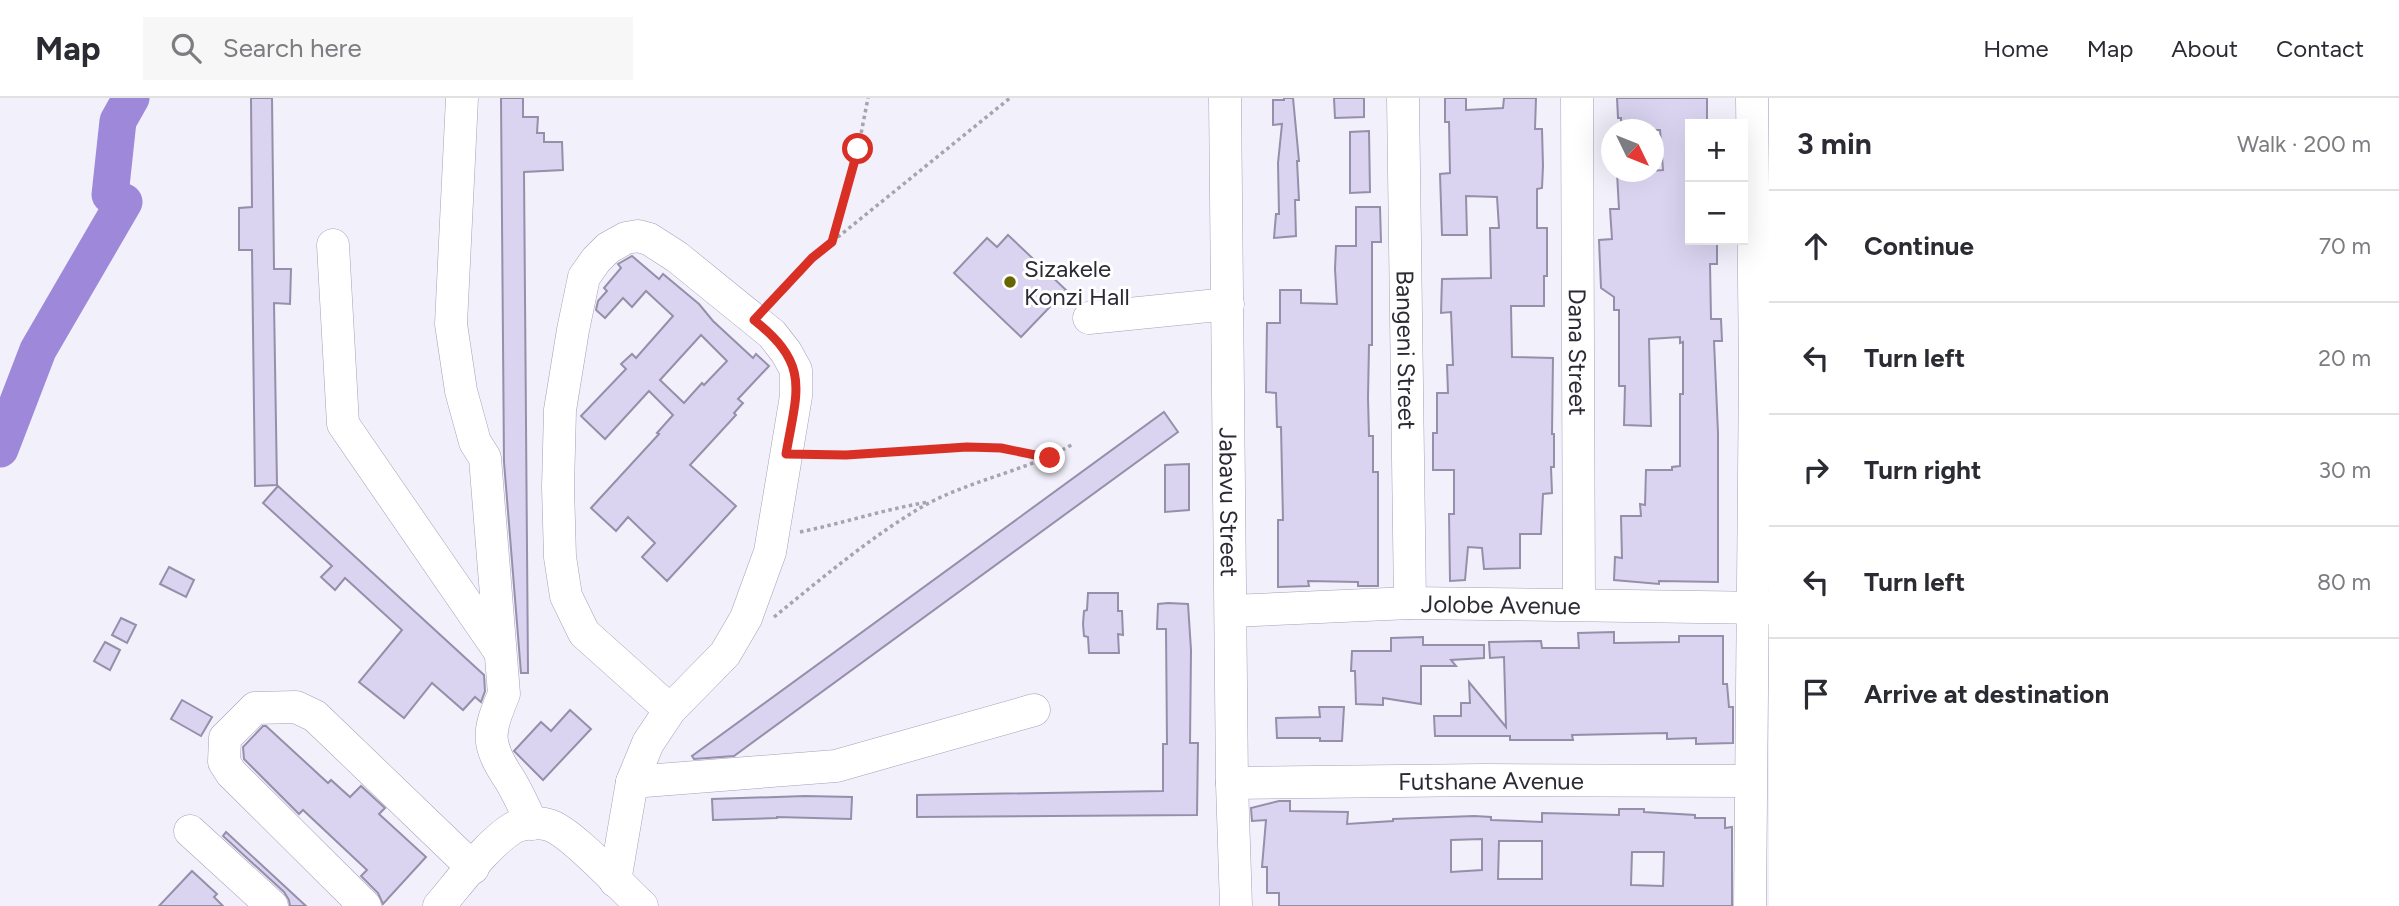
<!DOCTYPE html>
<meta charset="utf-8">
<style>
body{margin:0;font-family:Figtree,sans-serif;background:#f7f7f7;color:#2b2b33}
.controls{position:absolute;right:21px;top:21px;display:grid;overflow:hidden;border-radius:0px;box-shadow:0 7px 28px #0002}
.controls button{width:63px;height:63px;display:grid;place-items:center;padding:0;border:0;border-bottom:2px solid #e1e1e2;background:#fff;color:#2b2b33;font:35px sans-serif}
.compass{position:absolute;left:1601px;top:21px;width:63px;height:63px;border-radius:50%;background:#fff;box-shadow:0 7px 28px #0002;rotate:133deg}
.stop{position:absolute;width:21px;height:21px;margin:-16px;border:5px solid #d93025;border-radius:50%;background:#fff}
.stop.end{background:#d93025;border-color:#fff;box-shadow:0 2px 7px #0008}
.list{margin:0;padding:0;list-style:none}
h2{display:flex;justify-content:space-between;align-items:center;height:91px;margin:0;padding:0 28px;font-size:30px}
h2 small{font-size:23px;font-weight:400;color:#7c7c81}
.list li{display:grid;grid-template-columns:46px 1fr auto;gap:21px;align-items:center;box-sizing:border-box;height:112px;padding:0 28px;border-top:2px solid #e1e1e2}
.list b{display:block;font-size:26px;white-space:nowrap}
.list em{font-size:23px;font-style:normal;color:#7c7c81}
.icon{flex:none;width:38px;height:38px;fill:none;stroke:currentColor;stroke-width:2;stroke-linecap:round;stroke-linejoin:round}
.map{position:relative;flex:none;width:1769px;height:808px;overflow:hidden}
header{display:flex;align-items:center;gap:42px;box-sizing:border-box;height:98px;padding:0 35px;background:#fff;border-bottom:2px solid #e1e1e2}
header strong{font-size:33px}
nav{display:flex;gap:38px;margin-inline-start:auto;font-size:24px}
.search{width:490px;height:63px;background:#f7f7f7;display:flex;align-items:center;gap:18px;box-sizing:border-box;padding:0 24px;border-radius:0px;color:#7c7c81;font-size:26px}
main{display:flex}
aside{flex:1;background:#fff}
.map>svg:first-child{display:block}
</style>
<header>
<strong>Map</strong>
<div class="search"><svg class="icon" aria-label="search" viewBox="0 0 24 24"><circle cx="10" cy="10" r="6"/><path d="M15 15l6 6"/></svg>Search here</div>
<nav><a>Home</a><a>Map</a><a>About</a><a>Contact</a></nav>
</header>
<main>
<div class="map">
<svg width="1769" height="808" viewBox="0 0 1769 808">
<rect width="100%" height="100%" fill="#f2f0fb"/>
<g fill="none" stroke-linecap="round" stroke-linejoin="round">
<polyline stroke="#9e88d9" stroke-width="37" points="0,351 38,252 124,104 110,97 118,23 131,0"/>
</g>
<g fill="#dad4f1" stroke="#958faa" stroke-width="2" fill-rule="evenodd">
<polygon points="251,0 272,0 274,171 291,171 290,206 274,205 277,387 255,388 252,152 239,152 239,110 252,109"/>
<polygon points="501,0 523,0 523,19 538,19 537,35 544,35 544,44 562,44 563,72 524,74 528,575 521,575 504,364"/>
<polygon points="1284,0 1293,0 1299,63 1297,63 1299,102 1295,102 1296,138 1274,140 1276,116 1279,116 1278,65 1282,26 1273,27 1273,2 1284,2"/>
<polygon points="1334,0 1364,0 1364,19 1335,20"/>
<polygon points="1445,0 1466,0 1466,12 1503,10 1504,0 1536,0 1535,31 1542,31 1543,68 1542,90 1537,91 1537,130 1547,130 1547,178 1544,178 1544,208 1511,208 1512,259 1553,260 1552,336 1554,336 1554,369 1551,369 1552,395 1543,396 1541,436 1520,436 1520,470 1484,471 1482,450 1468,449 1465,482 1450,483 1449,416 1454,416 1454,372 1433,372 1433,335 1437,335 1437,295 1448,295 1447,267 1453,267 1451,214 1441,215 1442,181 1491,180 1490,130 1499,130 1497,99 1466,98 1467,137 1442,137 1440,76 1450,75 1449,24 1445,24"/>
<polygon points="1617,0 1707,0 1707,24 1690,24 1690,143 1717,143 1717,166 1710,166 1711,221 1721,221 1722,243 1714,243 1718,335 1718,484 1659,483 1659,486 1614,482 1615,459 1622,460 1621,418 1641,418 1640,406 1645,407 1646,372 1672,372 1672,369 1680,368 1680,296 1683,296 1683,244 1680,245 1680,239 1649,241 1651,328 1624,327 1625,288 1619,288 1619,212 1614,212 1614,199 1601,190 1599,142 1612,141 1610,111 1619,111 1617,75 1663,72 1660,32 1621,32 1621,20 1618,20"/>
<polygon points="1369,33 1370,94 1350,95 1350,34"/>
<polygon points="1356,109 1380,109 1381,144 1372,144 1372,247 1369,247 1368,300 1369,338 1373,338 1373,374 1378,374 1378,488 1358,488 1358,484 1308,483 1309,488 1278,489 1278,422 1283,422 1281,329 1277,329 1276,295 1266,294 1267,225 1280,225 1280,192 1301,192 1301,205 1337,206 1335,171 1336,148 1356,148"/>
<polygon points="1008,137 1066,192 1021,239 954,175 987,140 997,149"/>
<path d="M 632,158 L 659,181 L 663,176 L 699,206 L 713,223 L 753,260 L 756,256 L 769,268 L 738,301 L 743,305 L 734,315 L 736,317 L 690,367 L 736,408 L 667,483 L 642,459 L 655,445 L 628,419 L 616,433 L 591,410 L 659,336 L 657,335 L 673,317 L 649,293 L 605,341 L 581,318 L 626,271 L 621,266 L 632,256 L 636,260 L 673,218 L 646,193 L 632,209 L 623,200 L 605,220 L 596,212 L 598,203 L 607,193 L 604,190 L 621,170 L 618,166 ZM 701,237 L 727,263 L 704,287 L 702,285 L 684,305 L 660,282 Z"/>
<polygon points="1164,314 1178,334 734,658 694,661 692,658"/>
<polygon points="1189,366 1189,412 1165,414 1165,367"/>
<polygon points="278,388 484,577 485,593 481,604 475,599 463,612 432,585 404,620 359,584 402,532 345,480 335,492 321,479 332,468 263,405"/>
<polygon points="169,469 194,482 186,499 160,486"/>
<polygon points="1088,495 1118,495 1118,513 1122,513 1123,537 1118,536 1119,555 1089,555 1088,539 1084,538 1083,526 1084,513 1087,512"/>
<polygon points="1168,505 1188,506 1191,552 1190,645 1198,645 1197,717 917,719 917,697 1163,693 1163,646 1167,646 1166,531 1157,531 1158,506"/>
<polygon points="121,520 136,527 127,545 112,537"/>
<polygon points="1614,534 1614,545 1679,544 1679,538 1723,538 1723,586 1727,586 1729,609 1733,609 1733,645 1696,646 1696,640 1667,641 1667,635 1572,637 1573,642 1510,642 1510,638 1435,638 1434,618 1461,618 1461,605 1470,605 1469,584 1506,629 1504,559 1490,560 1489,544 1541,543 1542,550 1579,550 1578,535"/>
<polygon points="1423,539 1423,547 1484,547 1484,560 1451,562 1456,568 1421,568 1421,606 1383,600 1383,607 1356,606 1355,573 1351,573 1352,553 1391,553 1391,540"/>
<polygon points="105,544 120,552 110,572 94,563"/>
<polygon points="182,602 212,619 201,638 171,621"/>
<polygon points="1319,609 1344,609 1342,643 1320,643 1320,640 1277,640 1276,620 1320,619"/>
<polygon points="570,612 591,631 543,682 514,653 541,624 551,633"/>
<polygon points="263,628 266,628 328,685 331,682 350,699 361,688 385,710 379,716 426,759 383,806 378,795 361,778 367,772 303,712 299,716 244,661 243,649"/>
<polygon points="805,698 852,699 851,721 777,719 777,720 713,722 712,701"/>
<path d="M 1279,703 L 1290,703 L 1290,713 L 1348,714 L 1347,726 L 1393,723 L 1393,721 L 1474,718 L 1491,719 L 1491,722 L 1542,724 L 1542,715 L 1619,717 L 1619,711 L 1644,711 L 1644,714 L 1695,717 L 1695,720 L 1725,720 L 1725,730 L 1732,729 L 1732,808 L 1279,808 L 1279,795 L 1267,795 L 1267,769 L 1262,769 L 1266,722 L 1252,723 L 1251,710 ZM 1482,741 L 1482,772 L 1451,774 L 1451,742 ZM 1499,743 L 1542,743 L 1542,781 L 1498,781 ZM 1632,754 L 1664,754 L 1663,788 L 1631,787 Z"/>
<polygon points="226,734 306,808 290,808 289,802 284,794 223,738"/>
<polygon points="192,773 217,796 214,799 223,808 159,808"/>
</g>
<g fill="none" stroke-linecap="round" stroke-linejoin="round">
<g stroke="#a59fbb" stroke-width="33">
<g id="minor">
<path d="M 462,0 L 451,226 L 461,293 L 475,344 L 485,360 L 504,596 C 487,635 486,646 510,682 C 518,695 525,711 532,726"/>
<path id="s1" d="M 1225,0 L 1232,685 L 1236,808"/>
<path id="s2" d="M 1403,0 L 1410,505"/>
<path id="s3" d="M 1577,0 L 1579,506"/>
<polyline points="333,147 343,326 500,554"/>
<polyline points="1089,220 1228,206"/>
<path id="s4" d="M 1231,513 L 1410,505 L 1769,510"/>
<polyline points="632,684 836,668 1034,612"/>
<path id="s5" d="M 1232,685 L 1484,682 L 1750,683"/>
<polyline points="190,733 272,808"/>
<polyline points="615,783 632,684 648,645 670,612 725,556 746,520 770,454 796,298 796,272 786,254 772,236 677,159 649,141 638,138 626,140 608,150 596,162 584,179 573,232 560,312 558,389 560,459 566,498 584,535 670,612"/>
<polyline points="365,808 231,675 224,664 225,640 255,610 296,609 315,618 473,770"/>
<path d="M 439,808 C 459,785 487,746 513,730 C 522,725 539,724 549,727 C 572,734 622,790 642,808"/>
<polyline points="1750,808 1755,273 1752,0"/>
</g>
</g>
<g stroke="#a6a4af" stroke-width="3.5" stroke-dasharray="3.5 3.5" stroke-linecap="butt">
<polyline points="832,143 858,51 868,0"/>
<polyline points="772,202 812,160 1010,0"/>
<path d="M 812,356 C 874,358 938,344 1000,350 C 1016,351 1032,356 1048,359"/>
<path d="M 800,434 C 844,425 885,411 929,404"/>
<path d="M 774,519 C 821,481 868,441 920,410 C 968,382 1025,374 1073,346"/>
</g>
<use href="#minor" stroke="#fff" stroke-width="32"/>
</g>
<g fill="none" stroke-linecap="round" stroke-linejoin="round">
<path stroke="#d93025" stroke-width="9" d="M 858,51 L 832,144 L 812,160 L 754,222 C 811,267 797,292 786,356 L 846,357 L 967,349 L 1001,350 L 1050,360"/>
</g>
<circle fill="#676600" stroke="#fff" stroke-width="2.5" cx="1010" cy="184" r="7"/>
<g text-anchor="middle" dominant-baseline="central" stroke-width="6" stroke-linejoin="round" paint-order="stroke">
<g font-size="24" fill="#2d2a35" stroke="#fff" text-anchor="start">
<text x="1024" y="170">Sizakele<tspan x="1024" dy="28">Konzi Hall</tspan></text>
</g>
<g font-size="24" fill="#2d2a35" stroke="#fff">
<text stroke="none"><textPath href="#s2" startOffset="252">Bangeni Street</textPath></text>
<text stroke="none"><textPath href="#s3" startOffset="254">Dana Street</textPath></text>
<text stroke="none"><textPath href="#s1" startOffset="404">Jabavu Street</textPath></text>
<text stroke="none"><textPath href="#s4" startOffset="270">Jolobe Avenue</textPath></text>
<text stroke="none"><textPath href="#s5" startOffset="259">Futshane Avenue</textPath></text>
</g>
</g>
</svg>
<div class="controls">
<button>+</button>
<button>−</button>
</div>
<svg class="compass" viewBox="-18 -18 36 36"><path d="M0-13l5 13h-10z" fill="#e53935"/><path d="M0 13l5-13h-10z" fill="#7c7c81"/></svg>
<div class="stop" style="left:858px;top:51px"></div>
<div class="stop end" style="left:1050px;top:360px"></div>
</div>
<aside>
<h2>3 min<small>Walk · 200 m</small></h2>
<ul class="list">
<li><svg class="icon" aria-label="ahead" viewBox="0 0 24 24"><path d="M12 20V5M6 11l6-6 6 6"/></svg><div><b>Continue</b></div><em>70 m</em></li>
<li><svg class="icon" aria-label="left" viewBox="0 0 24 24"><path d="M17 20v-9H6M10 6l-5 5 5 5"/></svg><div><b>Turn left</b></div><em>20 m</em></li>
<li><svg class="icon" aria-label="right" viewBox="0 0 24 24"><path d="M7 20v-9h11M14 6l5 5-5 5"/></svg><div><b>Turn right</b></div><em>30 m</em></li>
<li><svg class="icon" aria-label="left" viewBox="0 0 24 24"><path d="M17 20v-9H6M10 6l-5 5 5 5"/></svg><div><b>Turn left</b></div><em>80 m</em></li>
<li><svg class="icon" aria-label="arrive" viewBox="0 0 24 24"><path d="M6 21V4h12l-3 4 3 4H6"/></svg><div><b>Arrive at destination</b></div></li>
</ul>
</aside>
</main>
